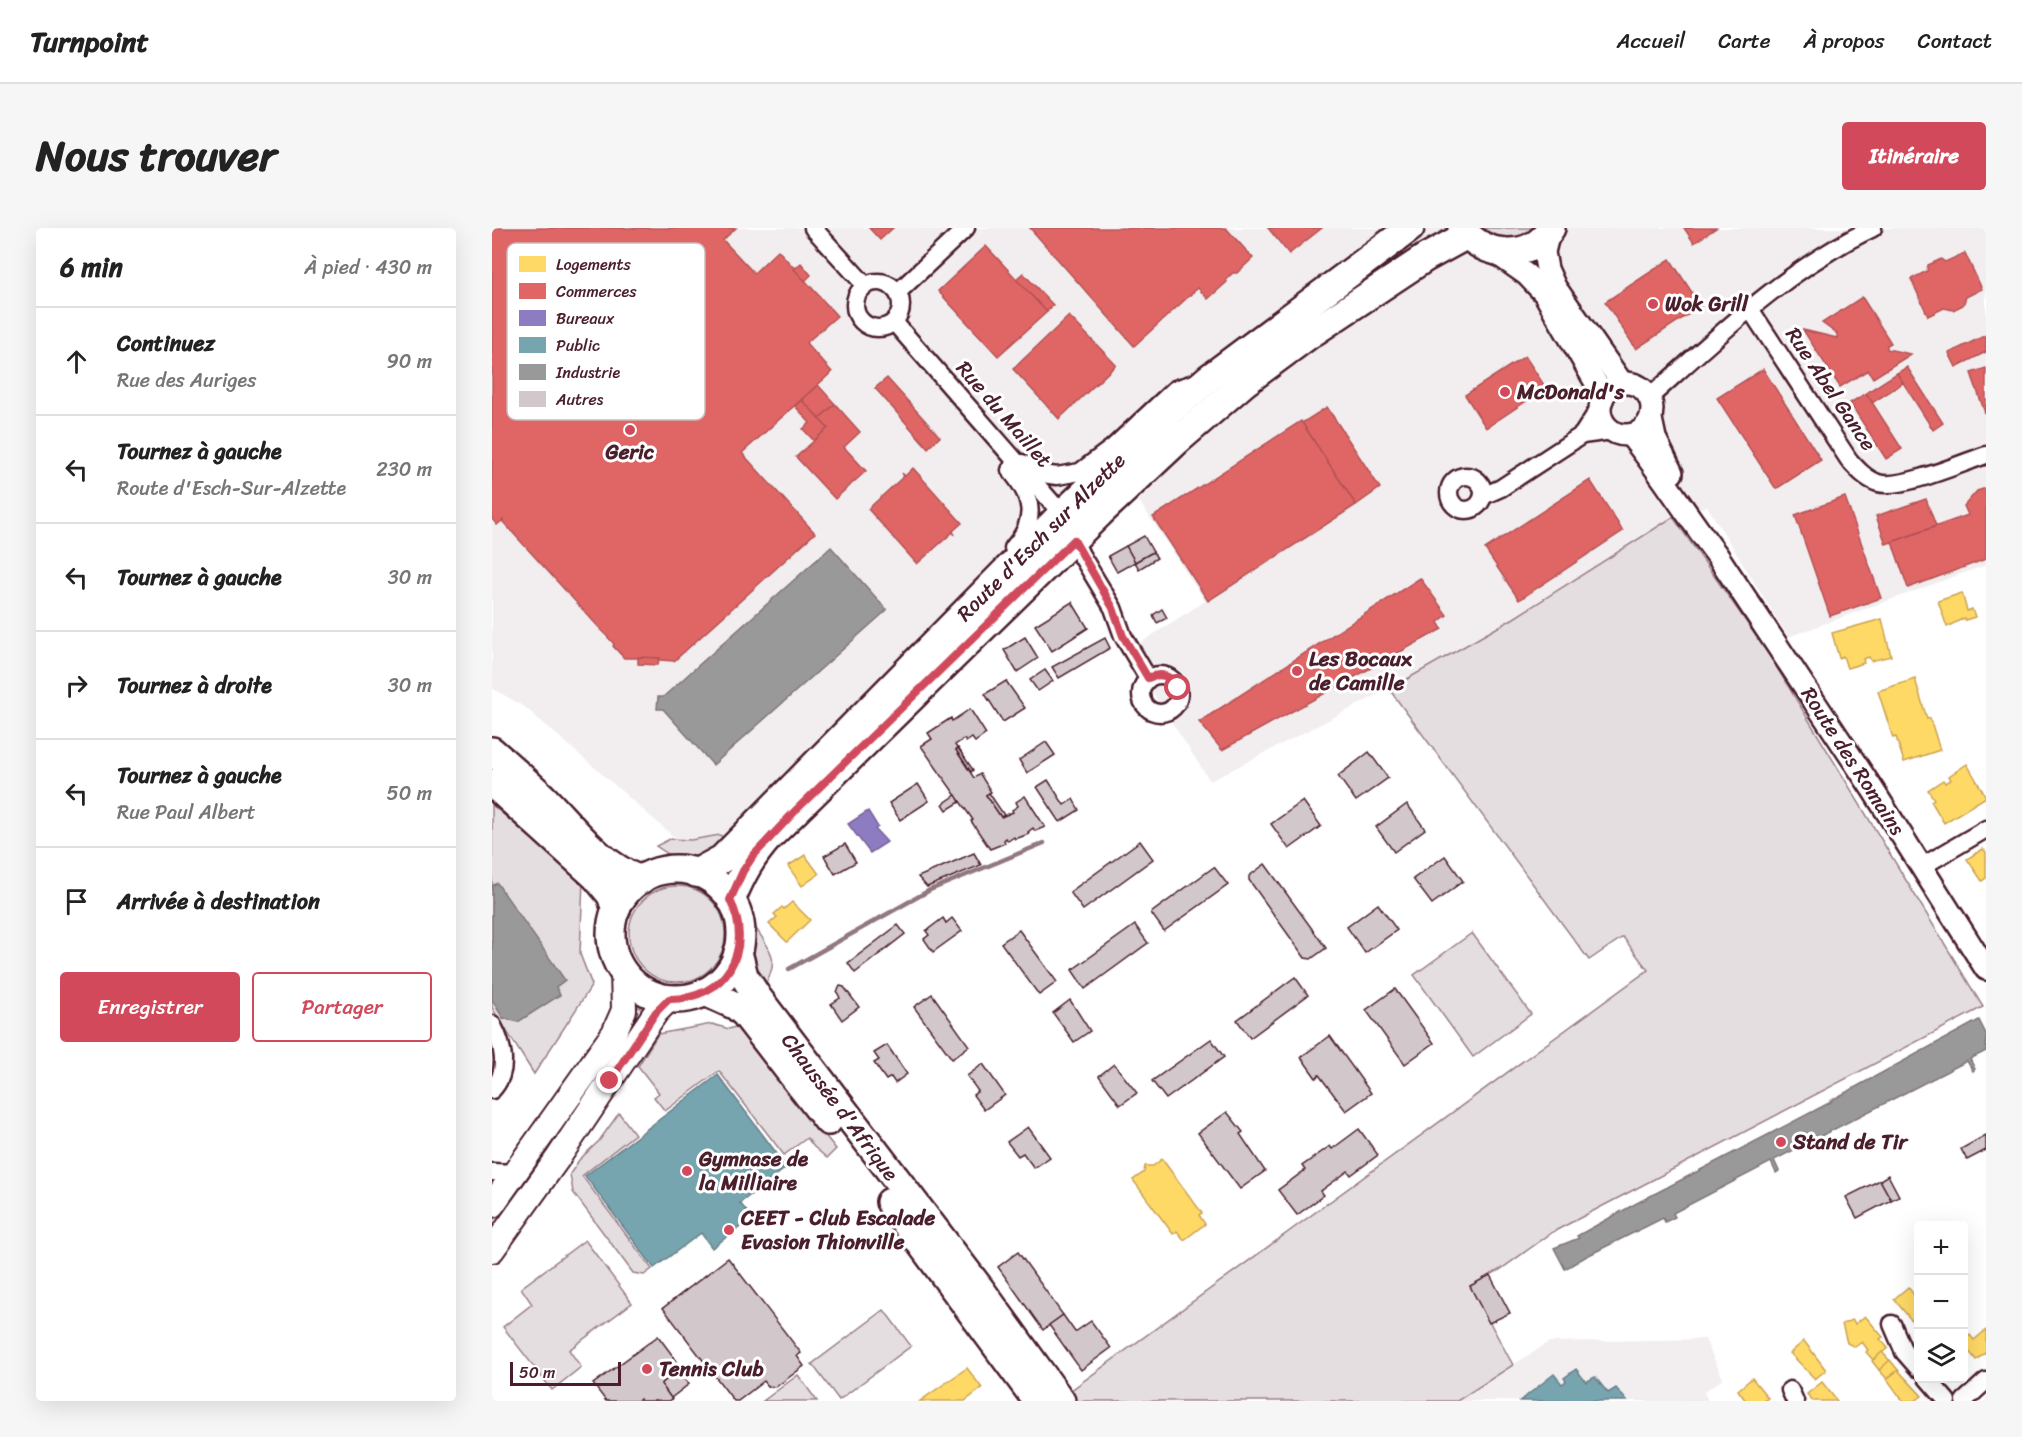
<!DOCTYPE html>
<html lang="fr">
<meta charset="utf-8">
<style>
body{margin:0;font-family:Sriracha,sans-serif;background:#f6f6f6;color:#222}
.controls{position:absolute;right:18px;bottom:18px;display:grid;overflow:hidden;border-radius:6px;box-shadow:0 6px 24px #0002}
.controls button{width:54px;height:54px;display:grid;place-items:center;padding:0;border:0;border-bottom:2px solid #e0e0e0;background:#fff;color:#222;font:30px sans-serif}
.scale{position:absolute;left:18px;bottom:15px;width:111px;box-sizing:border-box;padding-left:6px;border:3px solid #4a1f2b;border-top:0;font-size:16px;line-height:21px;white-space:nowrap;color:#4a1f2b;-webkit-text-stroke:4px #fff;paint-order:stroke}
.stop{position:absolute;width:18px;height:18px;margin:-14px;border:4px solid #d1495b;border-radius:50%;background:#fff}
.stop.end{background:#d1495b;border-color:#fff;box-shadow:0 2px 6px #0008}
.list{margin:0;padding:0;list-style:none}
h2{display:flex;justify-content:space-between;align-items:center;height:78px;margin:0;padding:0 24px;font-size:26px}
h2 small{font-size:20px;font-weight:400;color:#767676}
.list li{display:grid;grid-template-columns:39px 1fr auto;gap:18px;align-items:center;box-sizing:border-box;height:108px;padding:0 24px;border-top:2px solid #e0e0e0}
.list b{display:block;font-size:22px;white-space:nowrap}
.list p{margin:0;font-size:20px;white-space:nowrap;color:#767676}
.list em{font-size:20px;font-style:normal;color:#767676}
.actions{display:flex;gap:12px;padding:18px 24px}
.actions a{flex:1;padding:14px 0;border:2px solid #d1495b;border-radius:6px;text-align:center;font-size:21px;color:#d1495b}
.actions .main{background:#d1495b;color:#fff}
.icon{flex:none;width:33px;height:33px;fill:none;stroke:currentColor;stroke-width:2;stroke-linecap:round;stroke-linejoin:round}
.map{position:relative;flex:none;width:1494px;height:1173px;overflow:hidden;border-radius:6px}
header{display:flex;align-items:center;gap:36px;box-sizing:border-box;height:84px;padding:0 30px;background:#fff;border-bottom:2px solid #e0e0e0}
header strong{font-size:28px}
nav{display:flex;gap:33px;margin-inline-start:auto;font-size:21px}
.intro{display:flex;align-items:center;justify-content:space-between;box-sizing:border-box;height:144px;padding:0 36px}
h1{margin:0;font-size:42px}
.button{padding:15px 27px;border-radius:6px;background:#d1495b;color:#fff;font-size:21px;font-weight:700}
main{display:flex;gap:36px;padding:0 36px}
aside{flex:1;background:#fff;border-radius:6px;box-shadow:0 6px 24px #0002}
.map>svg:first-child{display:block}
</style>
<header>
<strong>Turnpoint</strong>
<nav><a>Accueil</a><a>Carte</a><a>À propos</a><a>Contact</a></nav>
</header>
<div class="intro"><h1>Nous trouver</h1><a class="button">Itinéraire</a></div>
<main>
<aside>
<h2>6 min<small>À pied · 430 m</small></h2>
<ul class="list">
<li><svg class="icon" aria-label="ahead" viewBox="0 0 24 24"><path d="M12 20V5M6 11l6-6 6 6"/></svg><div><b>Continuez</b><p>Rue des Auriges</p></div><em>90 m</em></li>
<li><svg class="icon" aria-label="left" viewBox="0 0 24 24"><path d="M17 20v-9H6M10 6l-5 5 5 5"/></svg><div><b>Tournez à gauche</b><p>Route d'Esch-Sur-Alzette</p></div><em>230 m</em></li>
<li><svg class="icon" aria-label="left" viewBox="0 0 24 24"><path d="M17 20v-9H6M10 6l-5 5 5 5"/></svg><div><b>Tournez à gauche</b></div><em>30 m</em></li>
<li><svg class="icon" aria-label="right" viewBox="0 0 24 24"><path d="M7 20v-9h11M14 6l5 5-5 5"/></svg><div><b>Tournez à droite</b></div><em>30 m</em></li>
<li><svg class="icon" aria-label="left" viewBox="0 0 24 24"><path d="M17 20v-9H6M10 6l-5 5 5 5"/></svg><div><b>Tournez à gauche</b><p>Rue Paul Albert</p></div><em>50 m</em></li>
<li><svg class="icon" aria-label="arrive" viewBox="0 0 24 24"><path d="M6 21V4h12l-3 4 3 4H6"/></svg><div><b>Arrivée à destination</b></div></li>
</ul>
<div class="actions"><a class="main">Enregistrer</a><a>Partager</a></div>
</aside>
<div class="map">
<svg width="1494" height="1173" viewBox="0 0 1494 1173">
<rect width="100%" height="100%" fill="#fff"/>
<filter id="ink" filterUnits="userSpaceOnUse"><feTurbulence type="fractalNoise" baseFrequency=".0167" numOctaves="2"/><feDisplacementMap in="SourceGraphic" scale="12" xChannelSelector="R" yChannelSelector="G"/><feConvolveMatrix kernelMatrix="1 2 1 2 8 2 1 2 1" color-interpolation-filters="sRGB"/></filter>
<g filter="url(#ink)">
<g fill="#f2eeef">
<polygon points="0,0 1494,0 1494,337 1296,409 1215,278 1181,289 1022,390 920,449 718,553 634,424 713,373 645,270 502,405 283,623 251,668 236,649 196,621 34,480 0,460"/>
<polygon points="1213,1111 1231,1151 1212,1164 1216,1173 965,1173 1057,1114"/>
</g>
<g fill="#e5dee0" stroke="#987e86" stroke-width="1.5">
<polygon points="979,0 1047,0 1014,17"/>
<polygon points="1181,289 1276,425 1491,779 1061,1004 1009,1041 978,1058 1021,1137 965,1173 586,1173 578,1163 1156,742 1131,709 1097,732 900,465 901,459 1022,390"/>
<polygon points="0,577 91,652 88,726 100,757 42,846 0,780"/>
<polygon points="228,607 236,614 208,634 193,630 182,630 164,618 178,611 199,612"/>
<circle cx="185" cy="706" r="48"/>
<path d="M 261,696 C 277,721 291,731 270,761 L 258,732 L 262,715 Z"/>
<polygon points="980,705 1039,786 981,829 922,747"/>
<polygon points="142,777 157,784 0,1008 0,991 124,816"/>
<polygon points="220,796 237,801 246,798 344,921 335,930 322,919 315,910 292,927 227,843 173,883 162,869 167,865 146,838 166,806"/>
<polygon points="127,885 143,906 90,948 160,1041 152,1047 141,1045 81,964 78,946 87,932 107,913"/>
<polygon points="93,1012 140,1075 77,1122 89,1139 60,1162 11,1099 40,1076 29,1060"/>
<polygon points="392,1082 419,1118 347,1172 320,1136"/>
<polygon points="306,1147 325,1173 271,1173"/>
</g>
<g fill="#ffd966" stroke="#c9a154" stroke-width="1.5">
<polygon points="1470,365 1475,383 1480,381 1483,389 1473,392 1472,390 1455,399 1446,373"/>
<polygon points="1390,391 1399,428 1379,433 1377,429 1371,431 1372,435 1355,440 1351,428 1347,430 1340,405"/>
<polygon points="1423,451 1435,491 1438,490 1448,522 1412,534 1404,509 1401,510 1386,463"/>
<polygon points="1475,536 1494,569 1452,595 1439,573 1442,571 1436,562 1451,552 1453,555 1459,552 1457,548"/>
<polygon points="1491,621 1494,624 1494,650 1490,653 1475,631"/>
<polygon points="313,627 327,646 310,658 296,638"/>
<polygon points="300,674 318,692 295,714 277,696 285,689 282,686 290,679 292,681"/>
<polygon points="670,931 710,985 707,987 713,996 692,1012 685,1003 681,1006 641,952 652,944 653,938 661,938"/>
<polygon points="1416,1059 1426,1072 1426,1096 1422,1091 1420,1093 1402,1071"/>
<polygon points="1373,1088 1391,1109 1388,1111 1396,1120 1381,1132 1374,1124 1376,1122 1370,1114 1363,1119 1355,1115 1350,1096 1361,1092 1363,1096"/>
<polygon points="1494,1102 1494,1126 1493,1125 1484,1132 1472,1117 1472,1112 1478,1107 1482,1112"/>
<polygon points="1312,1113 1334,1142 1323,1151 1298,1125"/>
<polygon points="1390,1124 1398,1133 1387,1142 1380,1133"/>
<polygon points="1398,1132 1406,1142 1395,1151 1387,1142"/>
<polygon points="475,1140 490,1160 473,1173 428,1173"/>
<polygon points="1406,1142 1430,1168 1423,1173 1411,1173 1395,1151"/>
<polygon points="1260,1150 1276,1170 1273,1171 1275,1173 1254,1173 1246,1162"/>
<polygon points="1330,1154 1345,1173 1321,1173 1315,1166"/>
</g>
<g fill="#e06666" stroke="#b35154" stroke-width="1.5">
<polygon points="0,0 244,0 231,12 262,45 286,22 345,88 314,115 340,144 250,225 323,305 182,433 168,432 168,430 132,430 121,418 122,416 11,294 11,292 5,297 0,291"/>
<polygon points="377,0 401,0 388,12"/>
<polygon points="538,0 734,0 761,30 745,45 741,45 734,51 735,54 716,71 706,60 642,118"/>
<polygon points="776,0 830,0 797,26"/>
<polygon points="1192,0 1224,0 1202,15"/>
<polygon points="494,18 555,84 506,128 446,63"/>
<polygon points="1473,25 1490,61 1474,69 1471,77 1461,82 1452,80 1436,88 1419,51 1435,43 1436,37 1449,31 1453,34"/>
<polygon points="1178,31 1209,78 1144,121 1113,74"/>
<polygon points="309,35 319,47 313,53 302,41"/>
<polygon points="531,45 561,77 555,84 524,51"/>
<polygon points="1370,69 1399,115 1395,117 1395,121 1419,126 1381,150 1376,142 1348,159 1311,102 1345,110 1345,106 1330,95"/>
<polygon points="577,88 624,137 567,191 521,141"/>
<polygon points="1494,107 1494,124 1464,139 1457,125"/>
<polygon points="1033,128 1054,160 994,200 973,167"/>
<polygon points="1415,139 1451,195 1441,202 1405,145"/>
<polygon points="1494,140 1494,188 1479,145"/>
<polygon points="1271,141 1329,232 1284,261 1225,170"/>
<polygon points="1405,145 1411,155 1380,175 1374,165"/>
<polygon points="395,150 448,209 436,220 383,160"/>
<polygon points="326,157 343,176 327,191 310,172"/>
<polygon points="1374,165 1410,221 1394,231 1358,175"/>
<polygon points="310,172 336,200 322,213 311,201 318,195 303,178"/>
<polygon points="343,176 368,204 352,219 374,243 343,271 304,229 336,200 327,191"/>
<polygon points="835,179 888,260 864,277 810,195"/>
<polygon points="809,193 864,277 716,373 661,289"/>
<polygon points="421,240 470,295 461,303 463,307 461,304 425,336 376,281 412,248 410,245 413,248"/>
<polygon points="1098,252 1131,303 1027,372 993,321"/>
<polygon points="1494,260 1494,331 1416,360 1400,314 1476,287 1472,278 1485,263"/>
<polygon points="1353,269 1389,370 1338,388 1303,287"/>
<polygon points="1434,271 1444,298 1394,316 1384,288"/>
<polygon points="928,350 955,387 946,394 950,401 730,522 707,494"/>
<polygon points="146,429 167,430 166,437 146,436"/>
</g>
<polygon fill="#8e7cc3" stroke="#7a6095" stroke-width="1.5" points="376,583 386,599 383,601 395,614 378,625 356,596"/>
<g fill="#76a5af" stroke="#697d87" stroke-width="1.5">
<polygon points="226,847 295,939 248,975 260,990 220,1020 209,1005 162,1040 93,948"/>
<polygon points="1084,1141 1094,1154 1103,1149 1116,1165 1124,1160 1135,1173 1028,1173 1062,1146 1070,1156 1074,1153 1072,1150"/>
</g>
<g fill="#999" stroke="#817478" stroke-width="1.5">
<polygon points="339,319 395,382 221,537 171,481 165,481 166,469 171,469"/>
<polygon points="5,655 73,752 64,759 68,767 26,794 11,790 0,772 0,658"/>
<polygon points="1487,792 1494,806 1494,823 1478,831 1483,841 1481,843 1475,833 1282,932 1287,943 1284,945 1279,934 1181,985 1183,989 1173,994 1171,990 1093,1029 1073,1041 1062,1020 1087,1010 1085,1008 1143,976 1339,874 1338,873"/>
</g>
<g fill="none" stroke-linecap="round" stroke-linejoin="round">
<polyline stroke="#91787e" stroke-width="4.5" points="297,741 438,662 552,615"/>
</g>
<g fill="#d2c7cb" stroke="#4a1f2b" stroke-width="1.5">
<polygon points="652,308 661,324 643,334 634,318"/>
<polygon points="634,318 643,334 625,344 616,328"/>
<polygon points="661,324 665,330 647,341 643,334"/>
<polygon points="580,374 596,400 560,423 543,397"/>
<polygon points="670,381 675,390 665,395 661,387"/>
<polygon points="533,409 546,430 525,444 512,422"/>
<polygon points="613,410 618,420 567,450 560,439"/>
<polygon points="553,442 561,453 546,463 538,452"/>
<polygon points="514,453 533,480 511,494 493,466"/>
<polygon points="478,481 494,506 483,514 480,510 474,514 472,511 463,517 465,520 464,522 482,550 488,546 499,564 494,567 509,589 521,584 520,582 526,578 524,574 533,568 553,599 543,603 541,600 536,604 537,606 523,611 522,609 516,613 514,610 512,612 513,615 498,621 479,593 481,592 429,518 440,511 436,505 459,490 460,493"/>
<polygon points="554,514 563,527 535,545 527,532"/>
<polygon points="466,520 481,542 479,544 464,522"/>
<polygon points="877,524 896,550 864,573 846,548"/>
<polygon points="556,552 572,577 581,571 587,582 568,594 545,559"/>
<polygon points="426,556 437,573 408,592 397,575"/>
<polygon points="497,565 512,587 509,589 494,567"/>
<polygon points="464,567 468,574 455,582 451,576"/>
<polygon points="811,573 829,598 797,621 779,596"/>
<polygon points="915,576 933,601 902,624 884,599"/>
<polygon points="648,613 661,631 591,682 578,664"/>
<polygon points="353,616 364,634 343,646 332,628"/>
<polygon points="482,625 489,637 435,659 426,649"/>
<polygon points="953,628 971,653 940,676 921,651"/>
<polygon points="773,636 834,720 819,731 813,730 757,652 757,648"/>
<polygon points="722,639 736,657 672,703 659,685"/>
<polygon points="886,676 905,702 873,725 855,699"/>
<polygon points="451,690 454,695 460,690 470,703 441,724 432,711 437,707 434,703"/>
<polygon points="406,697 413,706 363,745 356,735"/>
<polygon points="643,697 656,715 593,761 580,742"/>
<polygon points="527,702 565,754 547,767 509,715"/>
<polygon points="803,749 816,767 758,810 745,792"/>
<polygon points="348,758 352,759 367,779 350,792 339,776 348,770 345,764"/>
<polygon points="903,761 942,815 913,836 874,782"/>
<polygon points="440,766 477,818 460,831 422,779"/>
<polygon points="578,772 598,803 582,814 561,785"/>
<polygon points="838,808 879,865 854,883 827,847 824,850 809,829"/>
<polygon points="719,811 732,829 674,871 660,853"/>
<polygon points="395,817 415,846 403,855 399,849 394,852 382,835 387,832 382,825"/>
<polygon points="491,836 513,867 492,882 481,867 486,863 475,848"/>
<polygon points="622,836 645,865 628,877 607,848"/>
<polygon points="735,884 751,904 748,906 773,943 748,961 706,905"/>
<polygon points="536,899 558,929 542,940 531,925 526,928 515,914"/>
<polygon points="867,901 886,927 859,947 856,943 829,963 832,967 805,987 786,962 813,942 810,938 838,918 840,921"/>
<polygon points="1494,907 1494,922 1475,932 1469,921"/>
<polygon points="1396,947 1407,968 1399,972 1388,952"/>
<polygon points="1388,952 1399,972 1365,990 1354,969"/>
<polygon points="526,1024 571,1087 551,1102 506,1039"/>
<polygon points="236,1030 309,1125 305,1128 312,1138 284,1159 276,1158 272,1153 246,1173 242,1173 171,1080"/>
<polygon points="998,1047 1018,1085 997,1095 978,1058"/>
<polygon points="571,1087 583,1104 599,1093 619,1120 589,1142 557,1097"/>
<polygon points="166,1108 190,1140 169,1156 180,1171 177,1173 149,1173 148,1171 146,1173 114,1173 101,1156"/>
<polygon points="187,1142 197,1156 179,1170 169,1156"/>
</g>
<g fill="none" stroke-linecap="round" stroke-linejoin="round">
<g stroke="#4a1f2b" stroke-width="21">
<g id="minor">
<polyline points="321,0 373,57"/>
<circle cx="386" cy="77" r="23"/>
<polyline points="406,64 474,0"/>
<path d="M 1258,81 L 1357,232 C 1365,241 1374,251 1386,255 C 1408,262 1470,235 1494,227"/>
<polyline points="402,94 570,286 589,327 621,380 631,408 656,450"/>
<path d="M 1158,169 C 1227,107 1296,40 1381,0"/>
<polyline points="1090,207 1120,203"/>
<polyline points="530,235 551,246 565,248 588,244 620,220 683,161 705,154"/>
<path d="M 518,242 C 541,269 546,292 521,320"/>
<circle cx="974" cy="265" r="17"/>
<polyline points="991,268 1009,260 1090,207 1108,179"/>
<circle cx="668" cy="466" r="19"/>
<polyline points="1429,639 1494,601"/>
<path d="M 0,796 C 11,816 18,843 0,862"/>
<polyline points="0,944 23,945"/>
<polyline points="1400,1096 1412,1124 1426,1140"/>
<polyline points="1435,1150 1455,1173"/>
<polyline points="1298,1162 1303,1173"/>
<polyline points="1472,1173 1494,1153"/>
</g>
</g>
<g stroke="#4a1f2b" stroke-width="26">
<g id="tertiary">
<polyline points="1057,4 1052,24 1055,41 1063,59 1130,155"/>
<polyline points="1001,23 1035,47 1052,65 1104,155 1110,172"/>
<circle cx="1134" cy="181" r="26"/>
<polyline points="1159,191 1163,210 1180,245"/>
<path d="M 1138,207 C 1169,245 1195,288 1225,327 L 1381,562 L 1494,741"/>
</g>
</g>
<g stroke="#4a1f2b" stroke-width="28">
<g id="secondary">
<polyline points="0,977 122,805 132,782 131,744"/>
<polyline points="0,1022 66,930 164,784 177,771"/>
</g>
</g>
<g stroke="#4a1f2b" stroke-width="32">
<g id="primary">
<path d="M 970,0 C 990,30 1040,34 1059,0"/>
<path d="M 0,523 C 17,538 35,554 51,569 C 81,599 108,638 149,652"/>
<polyline points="0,555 104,649 119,667 124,682"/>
<circle cx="184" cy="706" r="65"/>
<polyline points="204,645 230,631 570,286 680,182 717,150 918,0"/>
<path d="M 239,672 C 250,646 259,629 278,608 L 608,285 L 685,213 L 752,155 L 817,107 L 933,30 L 975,7"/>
<polyline points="246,724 252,748 266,770 489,1062 569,1173"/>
<polyline points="213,764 244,778 253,786 336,893"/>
<polyline points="398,974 545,1173"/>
</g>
</g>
<use href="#minor" stroke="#fff" stroke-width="16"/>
<use href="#tertiary" stroke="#fff" stroke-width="21"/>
<use href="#secondary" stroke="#fff" stroke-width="24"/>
<use href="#primary" stroke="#fff" stroke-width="27"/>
</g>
</g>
<g fill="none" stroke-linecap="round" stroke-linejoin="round" filter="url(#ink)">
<path stroke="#d1495b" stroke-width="8" d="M 118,853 L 164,784 L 177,771 C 233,772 263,722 238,672 L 251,643 L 261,628 L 304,582 L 582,312 L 621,380 L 631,408 L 656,450 C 669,444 679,447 686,460"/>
</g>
<g fill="#d1495b" stroke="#fff" stroke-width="2">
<circle cx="1161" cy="76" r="6"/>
<circle cx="1013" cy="164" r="6"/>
<circle cx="138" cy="202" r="6"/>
<circle cx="805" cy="443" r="6"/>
<circle cx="1289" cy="914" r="6"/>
<circle cx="195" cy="943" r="6"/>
<circle cx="237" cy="1002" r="6"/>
<circle cx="155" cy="1141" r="6"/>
</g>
<g text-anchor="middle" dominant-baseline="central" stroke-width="6" stroke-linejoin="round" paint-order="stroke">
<g font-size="21" font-weight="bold" fill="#4a1f2b" stroke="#fff" text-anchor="start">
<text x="1173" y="76">Wok Grill</text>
<text x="1025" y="164">McDonald's</text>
<text x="138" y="224" text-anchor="middle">Geric</text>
<text x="817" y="431">Les Bocaux<tspan x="817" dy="24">de Camille</tspan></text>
<text x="1301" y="914">Stand de Tir</text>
<text x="207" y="931">Gymnase de<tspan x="207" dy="24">la Milliaire</tspan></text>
<text x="249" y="990">CEET - Club Escalade<tspan x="249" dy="24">Evasion Thionville</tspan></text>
<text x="167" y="1141">Tennis Club</text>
</g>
<g font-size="21" fill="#4a1f2b" stroke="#fff">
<text transform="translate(1339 161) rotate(56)">Rue Abel Gance</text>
<text transform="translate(512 186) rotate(49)">Rue du Maillet</text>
<text transform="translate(549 309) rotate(-45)">Route d'Esch sur Alzette</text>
<text transform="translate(1361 533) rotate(57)">Route des Romains</text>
<text transform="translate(348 879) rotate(53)">Chaussée d'Afrique</text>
</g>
</g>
<rect x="15" y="15" width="198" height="177" rx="9" fill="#fff" stroke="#c9bcbf" stroke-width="1.5"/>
<rect x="27" y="28" width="27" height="16" fill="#ffd966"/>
<rect x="27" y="55" width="27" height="16" fill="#e06666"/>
<rect x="27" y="82" width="27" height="16" fill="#8e7cc3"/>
<rect x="27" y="109" width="27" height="16" fill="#76a5af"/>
<rect x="27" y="136" width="27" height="16" fill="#999"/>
<rect x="27" y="163" width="27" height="16" fill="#d2c7cb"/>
<g font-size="16" fill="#4a1f2b">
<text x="64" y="42">Logements</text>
<text x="64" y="69">Commerces</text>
<text x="64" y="96">Bureaux</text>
<text x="64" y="123">Public</text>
<text x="64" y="150">Industrie</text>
<text x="64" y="177">Autres</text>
</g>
</svg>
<div class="controls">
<button>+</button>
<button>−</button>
<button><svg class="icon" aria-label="layers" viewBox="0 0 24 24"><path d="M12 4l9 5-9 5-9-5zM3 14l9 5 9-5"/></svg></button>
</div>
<div class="scale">50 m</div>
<div class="stop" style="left:686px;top:460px"></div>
<div class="stop end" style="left:118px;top:853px"></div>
</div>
</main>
